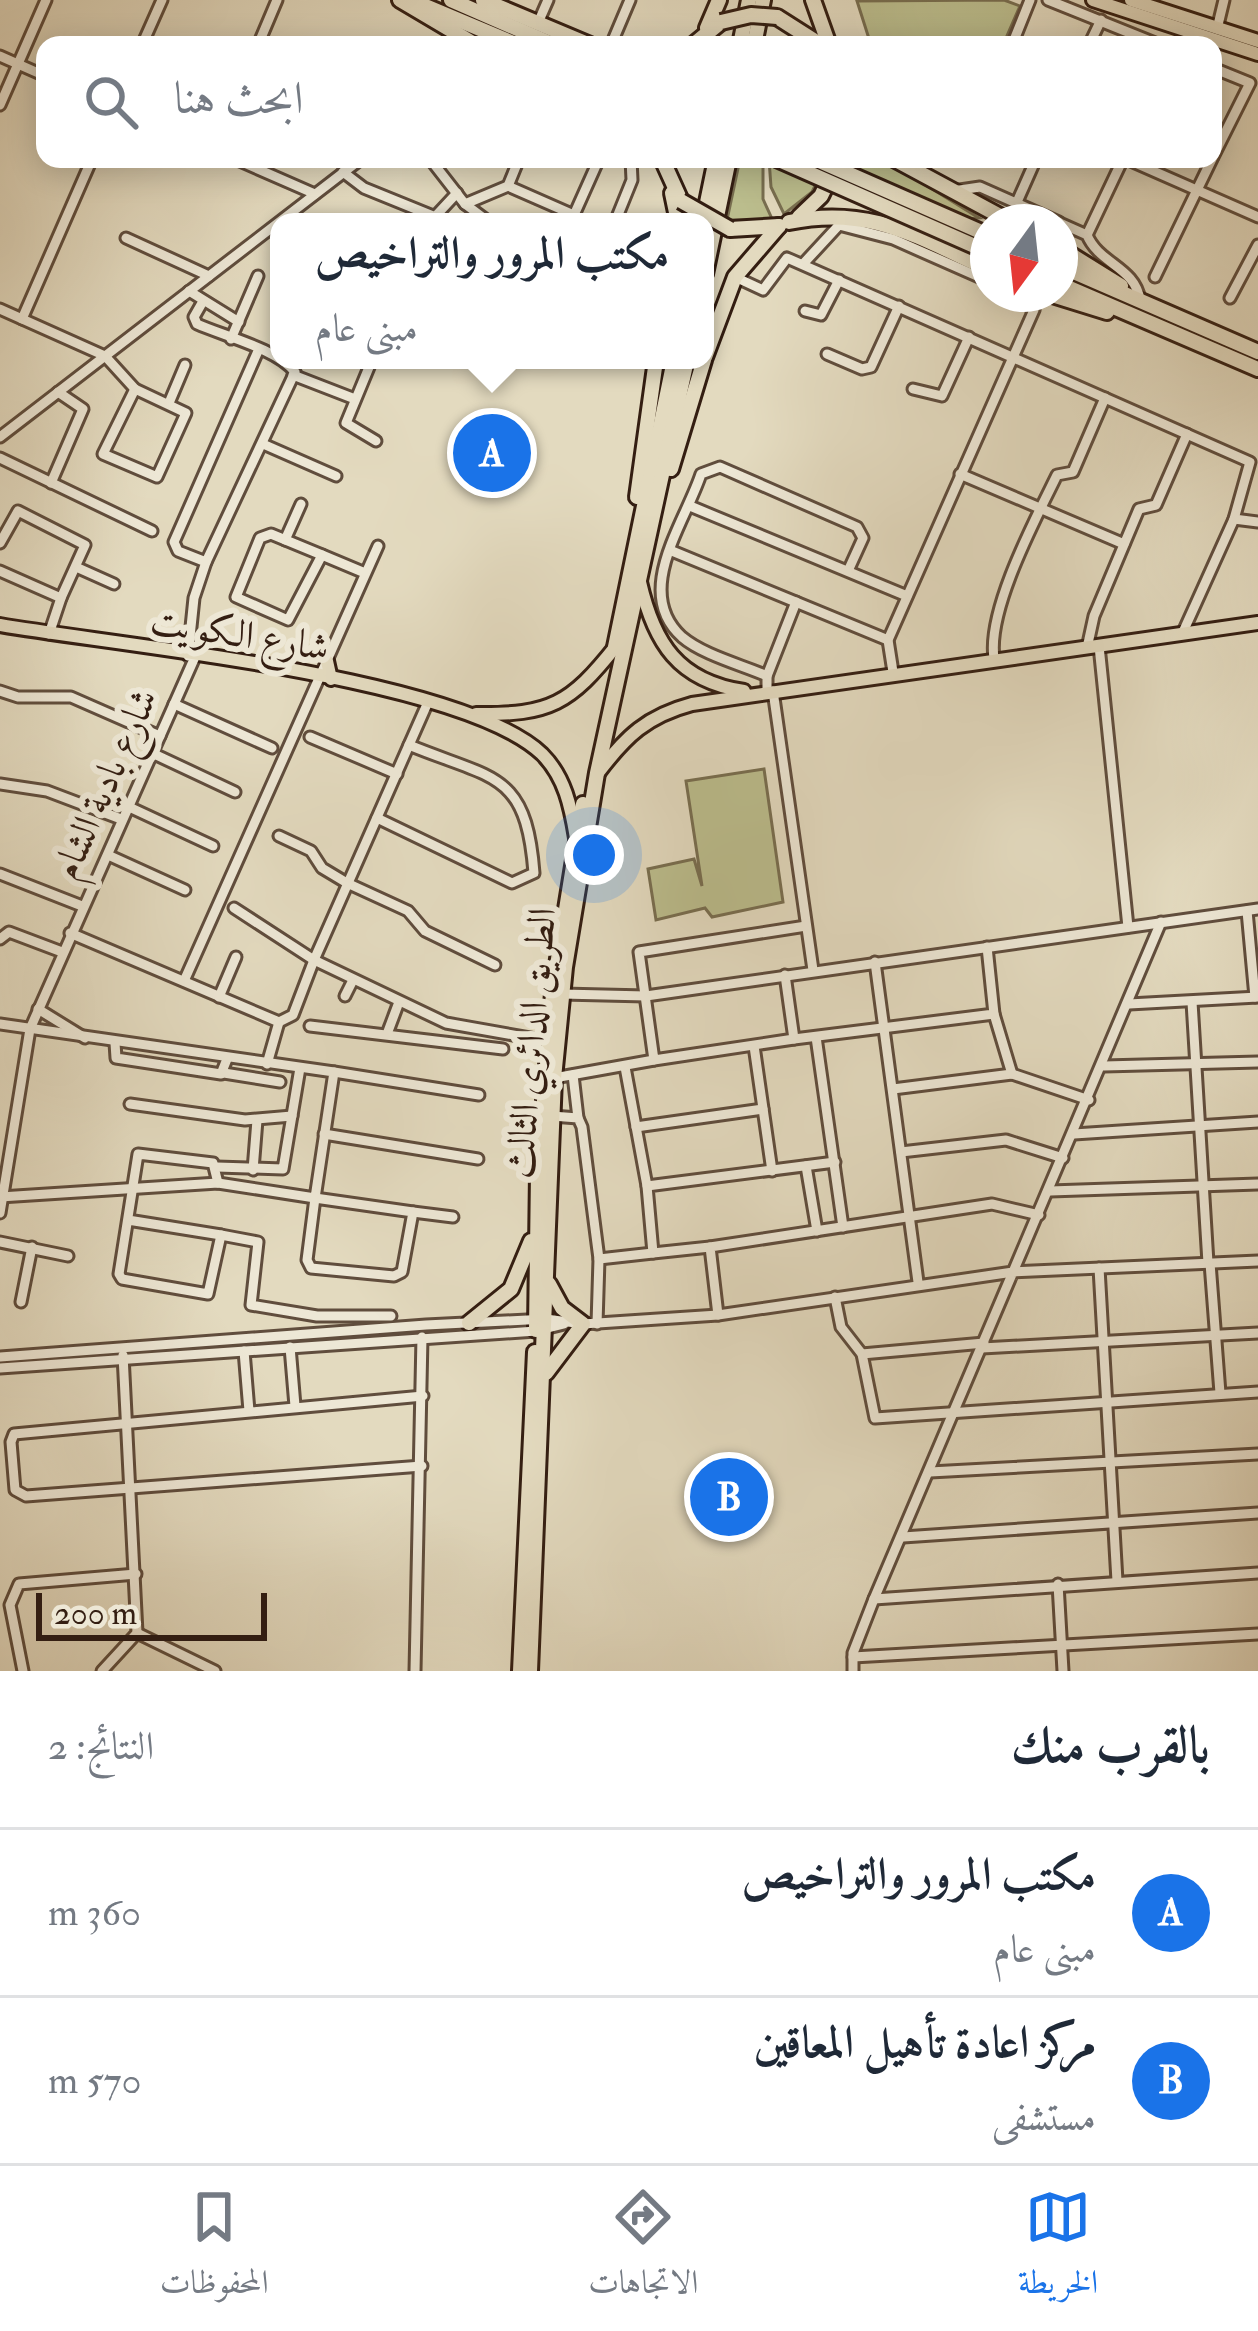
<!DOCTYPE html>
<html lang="ar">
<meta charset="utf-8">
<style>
body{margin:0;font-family:"IM FELL Double Pica",Amiri,serif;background:#f6f6f7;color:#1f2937;direction:rtl}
.compass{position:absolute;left:970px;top:204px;width:108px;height:108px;border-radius:50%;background:#fff;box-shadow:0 6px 30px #0003;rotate:195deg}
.scale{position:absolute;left:36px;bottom:30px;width:231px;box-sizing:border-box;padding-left:12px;border:6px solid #341e12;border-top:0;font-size:33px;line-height:42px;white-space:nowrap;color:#341e12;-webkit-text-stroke:9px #ede7d5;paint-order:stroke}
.you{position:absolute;left:594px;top:855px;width:42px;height:42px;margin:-30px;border:9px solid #fff;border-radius:50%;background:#1a73e8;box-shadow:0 0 0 18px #1a73e833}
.badge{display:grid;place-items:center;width:78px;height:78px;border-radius:50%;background:#1a73e8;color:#fff;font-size:39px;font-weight:700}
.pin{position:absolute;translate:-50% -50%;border:6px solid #fff;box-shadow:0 3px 12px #0006}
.popup{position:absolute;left:270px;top:213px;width:444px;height:156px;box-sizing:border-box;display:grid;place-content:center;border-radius:24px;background:#fff;filter:drop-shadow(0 3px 9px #0005);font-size:39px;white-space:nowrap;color:#747a83}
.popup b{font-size:45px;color:#1f2937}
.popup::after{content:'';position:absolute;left:50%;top:100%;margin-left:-24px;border:24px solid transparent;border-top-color:#fff}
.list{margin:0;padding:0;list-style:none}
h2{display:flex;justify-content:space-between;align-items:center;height:156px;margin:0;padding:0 48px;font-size:51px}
h2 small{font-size:39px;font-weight:400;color:#747a83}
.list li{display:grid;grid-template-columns:78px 1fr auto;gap:36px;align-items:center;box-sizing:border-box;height:168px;padding:0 48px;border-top:3px solid #e0e1e3}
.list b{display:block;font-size:45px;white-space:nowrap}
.list p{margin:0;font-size:39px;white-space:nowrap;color:#747a83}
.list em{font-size:39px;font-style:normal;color:#747a83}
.icon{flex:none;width:66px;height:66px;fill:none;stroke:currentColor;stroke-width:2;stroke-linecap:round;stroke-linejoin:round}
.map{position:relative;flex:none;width:1258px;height:1671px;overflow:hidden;direction:ltr}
.search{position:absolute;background:#fff;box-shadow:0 6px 30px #0003;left:36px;right:36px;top:36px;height:132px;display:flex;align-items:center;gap:30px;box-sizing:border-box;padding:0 42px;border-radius:24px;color:#747a83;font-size:45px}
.sheet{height:492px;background:#fff}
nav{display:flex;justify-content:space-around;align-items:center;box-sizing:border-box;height:168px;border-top:3px solid #e0e1e3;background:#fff;font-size:33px;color:#747a83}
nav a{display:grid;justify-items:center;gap:6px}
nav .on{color:#1a73e8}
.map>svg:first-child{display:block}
</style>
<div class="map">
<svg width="1258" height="1671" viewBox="0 0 1258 1671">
<rect width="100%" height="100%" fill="#e3dabf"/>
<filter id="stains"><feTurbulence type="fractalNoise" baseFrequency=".00167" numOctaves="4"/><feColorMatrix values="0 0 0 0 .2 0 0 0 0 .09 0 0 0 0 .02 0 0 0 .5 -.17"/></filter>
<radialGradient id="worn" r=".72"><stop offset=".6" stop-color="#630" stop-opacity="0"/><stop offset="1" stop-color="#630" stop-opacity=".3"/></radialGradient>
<g fill="#bbbd8d" stroke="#786e50" stroke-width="3">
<polygon points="1004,0 1020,6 1003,45 871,45 857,1"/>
<polygon points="740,159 763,159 763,199 773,221 727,220"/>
<polygon points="769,159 828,159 812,192 784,214 771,187"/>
<polygon points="847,159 884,159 979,218 968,219 845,166"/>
<polygon points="764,769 783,902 712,917 705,908 656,920 648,869 694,859 702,886 686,781"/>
</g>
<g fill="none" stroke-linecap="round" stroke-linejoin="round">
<g stroke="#604d3d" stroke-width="15">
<g id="minor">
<polyline points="1048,0 1160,45"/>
<polyline points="538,23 548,0"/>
<polyline points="1217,29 1224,0"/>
<polyline points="142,45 162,0"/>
<polyline points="258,45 277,0"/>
<polyline points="611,45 630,0"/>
<polyline points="1012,45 1030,0"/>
<polyline points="1089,45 1101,20"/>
<polyline points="0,56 45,76"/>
<polyline points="1213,68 1250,83 1213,157"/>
<polyline points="0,105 46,0"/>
<polyline points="235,159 315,194"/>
<polyline points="430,159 465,204 489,222"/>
<polyline points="1126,159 1258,217"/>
<polyline points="343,172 364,188 433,216"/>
<polyline points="508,186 574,215 599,159"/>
<polyline points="953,191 980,187 1059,222"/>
<polyline points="1017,202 1036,159"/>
<polyline points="465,204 508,186 519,159"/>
<polyline points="430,222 457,193"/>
<polyline points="615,222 632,180 631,159"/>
<path d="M 1060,223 L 1087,235 C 1099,264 1135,267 1140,300"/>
<polyline points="1087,235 1123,159"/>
<polyline points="126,238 209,276"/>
<polyline points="803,264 839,225 893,239 988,281"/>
<polyline points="735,277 763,290 787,258 1250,462 1234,519 1183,632"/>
<polyline points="1155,277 1212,159"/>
<polyline points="189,291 239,322"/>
<polyline points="1230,298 1258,245"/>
<path d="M 202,303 L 194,317 L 197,324 C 224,336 277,349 295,372 L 206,562 L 178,551 L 174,542 L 258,351"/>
<polyline points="0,309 105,356 135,389"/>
<polyline points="805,311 821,315 839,280"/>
<polyline points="279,315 279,325"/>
<polyline points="22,319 92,159"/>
<polyline points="231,339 258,276"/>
<polyline points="827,354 862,369 871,367 899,306"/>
<polyline points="372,360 346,423 376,441"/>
<polyline points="293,375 355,399"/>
<polygon points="135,389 186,413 157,477 103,454"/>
<polyline points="913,389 942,396 969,337"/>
<polyline points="169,403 185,365"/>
<polyline points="0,437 361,159"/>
<polyline points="263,444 336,476"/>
<polyline points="0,458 152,531"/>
<polyline points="960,474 1124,544"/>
<polyline points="51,483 83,409 58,392"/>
<polyline points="690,506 907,596"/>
<polyline points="1234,519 1258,522"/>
<polygon points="271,534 322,555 288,620 236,597 260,538"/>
<polyline points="285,540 301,504"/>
<polyline points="0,543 18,511 85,545 61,598 0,571"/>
<polyline points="672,551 888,640"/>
<polyline points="322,555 365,573"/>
<polyline points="76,567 114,584"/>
<polyline points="49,634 61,598"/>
<polyline points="1099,646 1128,927"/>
<polyline points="1087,648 1094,616 1139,509 1156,505 1187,434"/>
<polyline points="188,656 194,598 206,562"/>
<path d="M 994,658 C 987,610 1035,520 1057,475 L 1073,472 L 1105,398"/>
<polyline points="893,672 888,640 1034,310 1013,294"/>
<path d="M 767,676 C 742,665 703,655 682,637 C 632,592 685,523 701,474 L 720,467 L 857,527 L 863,538 L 848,571"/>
<polyline points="0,691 18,697 71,697 160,736"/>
<polyline points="767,691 767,676 796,602"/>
<polyline points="773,691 813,970"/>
<polyline points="174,704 272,748"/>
<polyline points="310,737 397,774"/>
<polyline points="152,753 235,792"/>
<polyline points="0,784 47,791 121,819"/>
<polyline points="127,806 213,846"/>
<path d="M 377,818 L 512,883 L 534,873 C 526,771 494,780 409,745"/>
<polyline points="279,836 311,851 322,868 347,883 408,911 425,931 495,965"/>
<polyline points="108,855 185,890"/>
<polyline points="0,874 82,906"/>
<polyline points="234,908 314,960 428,702"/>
<polyline points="1247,911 1255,997"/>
<polyline points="70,933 279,1022 267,1064"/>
<polyline points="0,939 9,932 62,952"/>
<polyline points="875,962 918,1282"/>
<polyline points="785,975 794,1039 654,1060 639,952 806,926"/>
<polyline points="184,981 378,546"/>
<polyline points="562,994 646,996 1258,909"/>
<polyline points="345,996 353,980"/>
<polyline points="219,997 236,957"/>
<polyline points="1192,1002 1208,1263"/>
<polyline points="1129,1004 1258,997"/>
<polyline points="38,1009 85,1038"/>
<polyline points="994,1014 1012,1074"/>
<polyline points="279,1022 293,1015 314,960 446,1023 547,1041"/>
<polyline points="0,1024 334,1072 315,1198 218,1183 0,1197"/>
<polyline points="310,1026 503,1049"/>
<polyline points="387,1034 399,1002"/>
<polyline points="816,1037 843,1227"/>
<polyline points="794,1039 994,1014 987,947"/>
<polyline points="115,1043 116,1058 221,1074 227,1059"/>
<polyline points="754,1046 772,1171"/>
<polyline points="1104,1066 1258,1062"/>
<polyline points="625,1067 647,1186"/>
<polyline points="334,1072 479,1095"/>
<polyline points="224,1073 280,1082"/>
<polyline points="573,1075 578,1118"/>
<polyline points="554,1078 654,1060"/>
<polyline points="893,1089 1012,1074 1089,1100"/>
<polyline points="130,1104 245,1120 292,1116"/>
<polyline points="552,1116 578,1118 582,1127 599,1259 653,1253"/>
<polyline points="636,1127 763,1109"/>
<polyline points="324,1134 478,1159"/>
<polyline points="1074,1134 1258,1122"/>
<polyline points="901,1152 1006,1140 1063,1158"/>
<polyline points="806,1166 817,1231"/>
<polyline points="217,1167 283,1169 300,1068"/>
<polyline points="253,1170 257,1120"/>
<polyline points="1050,1191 1258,1184"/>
<polygon points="315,1198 413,1212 402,1272 394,1276 311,1268 307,1260"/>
<polyline points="413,1212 453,1217"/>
<polyline points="0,1213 30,1029 195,657"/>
<polyline points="128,1220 221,1235 208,1294 122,1279 119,1274 138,1154 213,1163 218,1183"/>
<polyline points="221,1235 258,1242 251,1305 317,1316 391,1316"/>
<polyline points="0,1242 68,1256"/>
<polyline points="710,1247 653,1253 647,1186 835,1162"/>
<polyline points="1210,1263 1220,1393"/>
<polyline points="1099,1268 1117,1581"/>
<polyline points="835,1297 841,1327 862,1354 875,1418 1258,1392"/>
<polyline points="21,1302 32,1247"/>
<polyline points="718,1315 710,1247 992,1204 1039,1215"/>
<polyline points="597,1324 599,1259"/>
<polyline points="290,1347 295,1406"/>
<polyline points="982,1348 1258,1333"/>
<polyline points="244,1351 249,1411"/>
<polyline points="862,1354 984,1343"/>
<polyline points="0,1357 426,1325 546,1319 583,1324 718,1315 1013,1272 1161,922"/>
<polyline points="0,1368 536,1331 564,1324"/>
<polyline points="422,1466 26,1496 15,1490 11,1442 14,1434 423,1396"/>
<polyline points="930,1472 1258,1454"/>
<polyline points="903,1537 1258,1513"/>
<polyline points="1058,1584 1063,1671"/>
<polyline points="874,1599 1258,1573"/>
<polyline points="137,1633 215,1671"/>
<polyline points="853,1657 1258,1634"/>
<polyline points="23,1671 10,1605 19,1584 136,1574"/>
<polyline points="102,1671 137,1633 123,1355"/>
<polyline points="415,1671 422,1337"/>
<polyline points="853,1671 853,1653 874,1599 1013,1272 1258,1261"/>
</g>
</g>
<g stroke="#341e12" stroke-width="18">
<g id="major">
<polyline points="1093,0 1258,54"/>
<polyline points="1131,0 1258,41"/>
<path d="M 640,582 C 654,643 678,681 744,691"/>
<path d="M 0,625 C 121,646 461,677 542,754 C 565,777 571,807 576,838"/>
<polyline points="327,661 331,679"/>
<path d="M 476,714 C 550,715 570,704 616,646"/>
<path d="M 598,773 C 626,736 647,716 692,704 L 1258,623"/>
</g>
</g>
<g stroke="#341e12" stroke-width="20">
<g id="highway">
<polyline points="400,0 476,45"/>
<polyline points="411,0 518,45"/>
<polyline points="451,0 554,45"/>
<polyline points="483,0 590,45"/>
<polyline points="813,0 829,45"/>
<polyline points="777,17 821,45"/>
<polyline points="707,28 719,0"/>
<polyline points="693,45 721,22"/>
<polyline points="740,45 749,0"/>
<polyline points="754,45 763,0"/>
<polyline points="662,159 681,201"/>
<polyline points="894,159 1011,222"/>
<polyline points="672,193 678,222"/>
<polyline points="799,217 821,196 839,159"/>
<polyline points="703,222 716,159"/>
<path d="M 789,222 C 870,205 917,237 988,269"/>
<polyline points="730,229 779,226"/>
<polyline points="1060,248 1121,286"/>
<polyline points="1060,266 1258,352"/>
<polyline points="705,274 729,159"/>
<polyline points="1060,284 1258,369"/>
<polyline points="1049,294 1107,312"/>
<polyline points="705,357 735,277 779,226"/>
<polyline points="671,469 704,360"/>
<polyline points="637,497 656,360"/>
<polyline points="615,647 674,360"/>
<polyline points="557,965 583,804"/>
<polyline points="469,1323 511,1289 531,1241"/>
<polyline points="536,1330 538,1173 553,993"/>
<polyline points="546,1373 583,1324 562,1308 549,1284"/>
<polyline points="520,1671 535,1352"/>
<polyline points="530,1671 554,1078 565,967 597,773 687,360"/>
</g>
</g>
<use href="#minor" stroke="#ede7d5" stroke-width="9"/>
<use href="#major" stroke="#e3dabf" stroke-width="12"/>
<use href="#highway" stroke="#e3dabf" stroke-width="14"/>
<g stroke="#341e12" stroke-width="20" stroke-linecap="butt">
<g id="highway-bridge">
<polyline points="721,22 751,15 777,17"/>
<polyline points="777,159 988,252"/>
<polyline points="815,159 988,235"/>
<polyline points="681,201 730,229"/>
</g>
</g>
<use href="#highway-bridge" stroke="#e3dabf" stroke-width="14"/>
</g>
<g text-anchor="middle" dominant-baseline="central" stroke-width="12" stroke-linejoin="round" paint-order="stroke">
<g font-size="39" fill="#341e12" stroke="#ede7d5">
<text transform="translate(240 634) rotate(9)">شارع الكويت</text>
<text transform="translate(105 784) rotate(-66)">شارع بادية الشام</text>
<text transform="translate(531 1043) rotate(-85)">الطريق الدائري الثالث</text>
</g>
</g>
<rect width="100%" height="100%" filter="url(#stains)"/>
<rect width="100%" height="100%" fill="url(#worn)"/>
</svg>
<svg class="compass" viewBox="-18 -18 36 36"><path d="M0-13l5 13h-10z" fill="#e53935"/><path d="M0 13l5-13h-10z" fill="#747a83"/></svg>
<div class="scale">200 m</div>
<div class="you"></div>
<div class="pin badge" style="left:492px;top:453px">A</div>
<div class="popup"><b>مكتب المرور والتراخيص</b>مبنى عام</div>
<div class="pin badge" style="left:729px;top:1497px">B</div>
<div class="search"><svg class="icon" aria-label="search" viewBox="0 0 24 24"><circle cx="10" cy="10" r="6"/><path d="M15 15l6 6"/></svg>ابحث هنا</div>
</div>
<section class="sheet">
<h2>بالقرب منك<small>النتائج: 2</small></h2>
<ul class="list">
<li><span class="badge">A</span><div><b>مكتب المرور والتراخيص</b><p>مبنى عام</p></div><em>360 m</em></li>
<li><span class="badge">B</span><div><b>مركز اعادة تأهيل المعاقين</b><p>مستشفى</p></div><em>570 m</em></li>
</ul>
</section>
<nav>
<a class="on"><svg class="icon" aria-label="map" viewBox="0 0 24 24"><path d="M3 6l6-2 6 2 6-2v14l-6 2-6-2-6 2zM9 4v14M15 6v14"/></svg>الخريطة</a>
<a><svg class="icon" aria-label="directions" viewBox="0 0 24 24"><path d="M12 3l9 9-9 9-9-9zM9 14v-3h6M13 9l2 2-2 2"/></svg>الاتجاهات</a>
<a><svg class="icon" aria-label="saved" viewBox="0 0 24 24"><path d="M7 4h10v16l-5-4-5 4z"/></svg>المحفوظات</a>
</nav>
